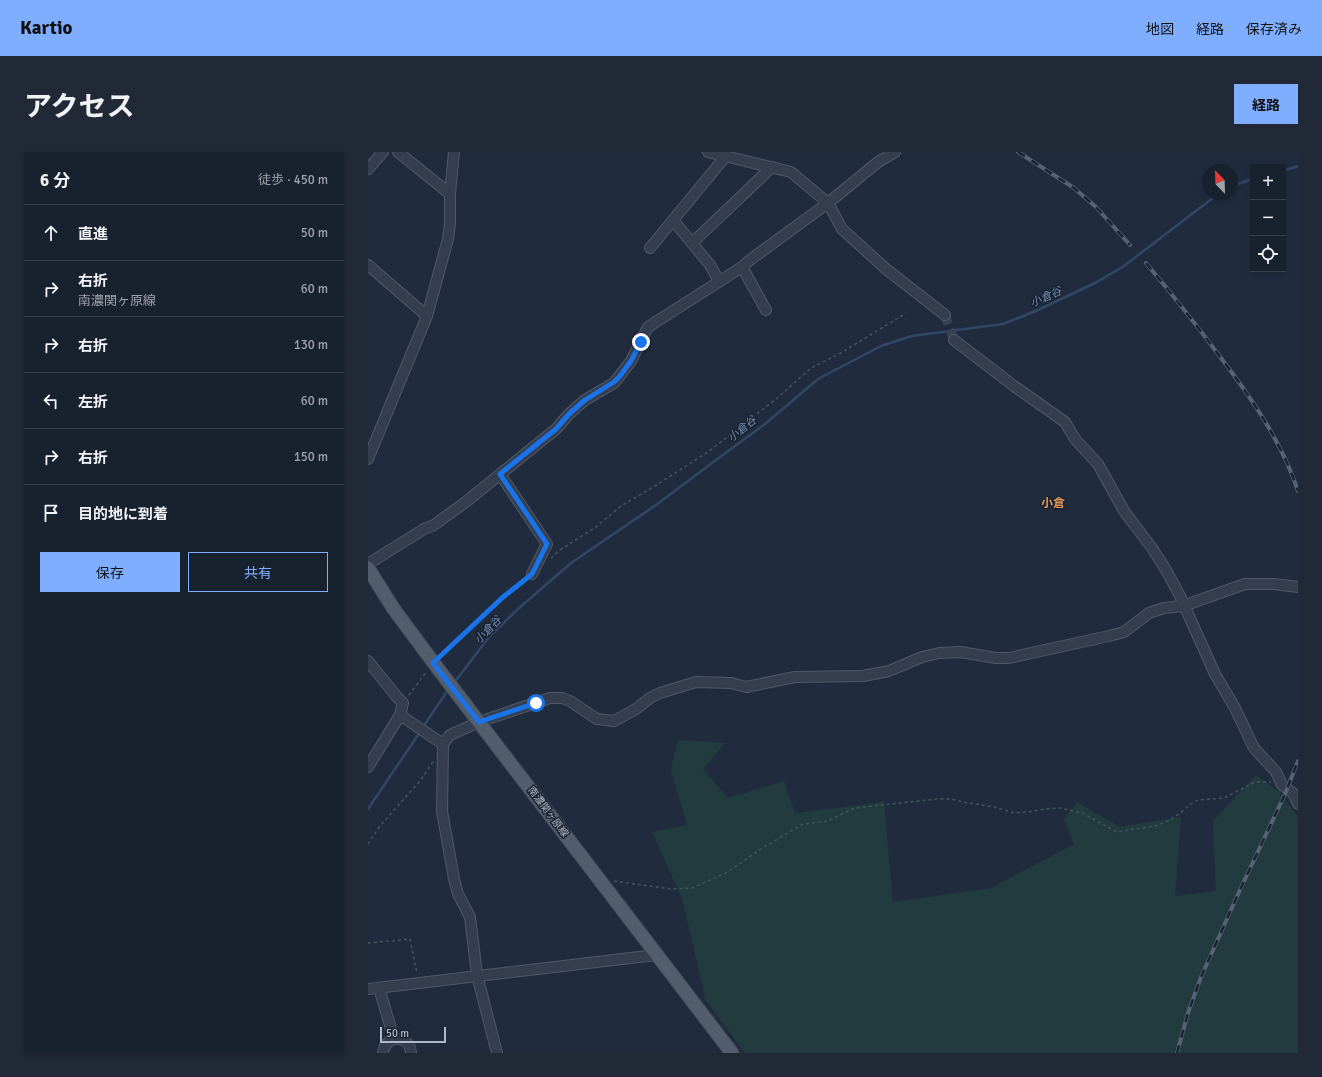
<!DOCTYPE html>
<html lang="ja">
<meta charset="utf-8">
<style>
body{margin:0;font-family:Signika,"Noto Sans JP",sans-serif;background:#212936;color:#f1f3f6}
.controls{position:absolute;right:12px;top:12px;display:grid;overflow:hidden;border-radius:0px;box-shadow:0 2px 6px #0003}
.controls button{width:36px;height:36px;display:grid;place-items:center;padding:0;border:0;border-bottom:1px solid #363e4a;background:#18212e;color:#f1f3f6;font:20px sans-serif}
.compass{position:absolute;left:834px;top:12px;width:36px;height:36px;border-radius:50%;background:#18212e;box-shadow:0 2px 6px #0003;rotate:337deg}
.scale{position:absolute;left:12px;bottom:10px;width:66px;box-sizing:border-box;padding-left:4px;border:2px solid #b0b9c9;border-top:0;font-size:11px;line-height:14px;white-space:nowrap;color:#b0b9c9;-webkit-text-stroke:3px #1a2332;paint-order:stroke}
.stop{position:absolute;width:12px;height:12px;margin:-9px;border:3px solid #1a73e8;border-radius:50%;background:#fff}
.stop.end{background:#1a73e8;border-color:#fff;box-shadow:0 1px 4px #0008}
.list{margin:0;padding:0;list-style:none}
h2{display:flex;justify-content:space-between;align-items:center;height:52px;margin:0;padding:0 16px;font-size:17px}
h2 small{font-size:13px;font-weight:400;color:#9fa3aa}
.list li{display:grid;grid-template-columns:26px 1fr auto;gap:12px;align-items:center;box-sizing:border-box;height:56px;padding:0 16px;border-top:1px solid #363e4a}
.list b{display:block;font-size:15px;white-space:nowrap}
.list p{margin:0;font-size:13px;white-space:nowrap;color:#9fa3aa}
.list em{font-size:13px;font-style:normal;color:#9fa3aa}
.actions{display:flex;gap:8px;padding:12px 16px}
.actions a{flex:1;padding:9px 0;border:1px solid #7faeff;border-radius:0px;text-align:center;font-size:14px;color:#7faeff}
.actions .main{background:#7faeff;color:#111}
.icon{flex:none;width:22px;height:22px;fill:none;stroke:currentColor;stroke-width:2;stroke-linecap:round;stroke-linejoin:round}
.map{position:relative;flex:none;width:930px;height:901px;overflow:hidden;border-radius:0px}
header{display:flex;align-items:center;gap:24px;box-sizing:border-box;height:56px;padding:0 20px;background:#7faeff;color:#111}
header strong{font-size:19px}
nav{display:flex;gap:22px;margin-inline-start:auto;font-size:14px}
.intro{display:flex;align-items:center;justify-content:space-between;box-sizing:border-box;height:96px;padding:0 24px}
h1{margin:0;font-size:28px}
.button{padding:10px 18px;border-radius:0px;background:#7faeff;color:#111;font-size:14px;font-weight:700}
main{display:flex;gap:24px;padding:0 24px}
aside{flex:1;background:#18212e;border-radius:0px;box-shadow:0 2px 6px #0003}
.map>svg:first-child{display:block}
</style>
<header>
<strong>Kartio</strong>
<nav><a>地図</a><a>経路</a><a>保存済み</a></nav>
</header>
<div class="intro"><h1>アクセス</h1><a class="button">経路</a></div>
<main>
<aside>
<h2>6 分<small>徒歩 · 450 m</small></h2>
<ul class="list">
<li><svg class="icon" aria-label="ahead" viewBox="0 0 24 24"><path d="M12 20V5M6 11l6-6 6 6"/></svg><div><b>直進</b></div><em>50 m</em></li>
<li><svg class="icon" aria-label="right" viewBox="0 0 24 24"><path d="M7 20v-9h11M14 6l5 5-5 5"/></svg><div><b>右折</b><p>南濃関ヶ原線</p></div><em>60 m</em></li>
<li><svg class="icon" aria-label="right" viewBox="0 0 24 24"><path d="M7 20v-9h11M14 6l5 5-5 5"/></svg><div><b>右折</b></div><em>130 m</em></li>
<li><svg class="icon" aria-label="left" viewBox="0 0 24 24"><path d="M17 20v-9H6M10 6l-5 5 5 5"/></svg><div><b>左折</b></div><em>60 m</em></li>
<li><svg class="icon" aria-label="right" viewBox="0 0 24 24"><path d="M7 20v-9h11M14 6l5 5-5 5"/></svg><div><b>右折</b></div><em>150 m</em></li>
<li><svg class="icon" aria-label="arrive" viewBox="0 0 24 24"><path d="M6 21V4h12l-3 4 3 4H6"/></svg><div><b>目的地に到着</b></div></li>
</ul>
<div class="actions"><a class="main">保存</a><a>共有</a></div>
</aside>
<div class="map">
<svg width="930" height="901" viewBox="0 0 930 901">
<rect width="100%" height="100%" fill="#202c3e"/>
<polygon fill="#223b3f" points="310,588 357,591 335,617 360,646 416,629 427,661 516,650 525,750 623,736 706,692 696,667 709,650 752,675 813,665 807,744 848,739 845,669 888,623 911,640 930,665 930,901 377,901 338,849 314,746 284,680 319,673 303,618"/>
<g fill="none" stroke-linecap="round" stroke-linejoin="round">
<g stroke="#324767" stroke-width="2.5">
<polyline points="915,19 930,14"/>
<polyline points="864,34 885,27"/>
<polyline points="86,531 121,485 150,457 203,411 288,353 352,305 397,272 450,227 513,194 544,184 635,172 670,158 729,130 756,114 850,42"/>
<polyline points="55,575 80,538"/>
<polyline points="0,657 52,580"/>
</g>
<polyline stroke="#364153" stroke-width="10" stroke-dasharray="10 5" stroke-linecap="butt" points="577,163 586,188"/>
<g stroke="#505968" stroke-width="12">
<g id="minor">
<polyline points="30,0 82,42"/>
<polyline points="340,0 423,20 460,51 474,77 518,117 577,163"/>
<polyline points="0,17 15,0"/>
<polyline points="305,68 342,113 351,129"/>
<polyline points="324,91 404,15"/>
<polyline points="282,96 357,5"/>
<polyline points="0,113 59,164"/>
<polyline points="374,115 398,158"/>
<polyline points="586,188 646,234 697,270 707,287 730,312 756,359 784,396 798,418 812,444 847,522 867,556 886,596 908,620 914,633 925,641 930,652"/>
<polyline points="0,307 59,164 80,87 82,72 82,42 86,0"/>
<polyline points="132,322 179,392 164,422"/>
<polyline points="0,412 56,377 66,373 99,349 188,277 201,262 217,248 246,231 263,209 280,175 374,115 382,108 460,51 510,10 527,0"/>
<polyline points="0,509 29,545 35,551 32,563 0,615"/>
<polyline points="32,563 75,592"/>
<polyline points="11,836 26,887"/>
<polyline points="0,837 288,803"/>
<path d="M 15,901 C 17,882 42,882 43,901"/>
<polyline points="129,901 109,823 102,765 90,742 86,727 74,659 75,592 82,583 111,570 182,546 194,546 202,549 229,567 246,569 268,557 282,546 292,541 328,530 363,531 378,535 427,525 495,524 521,519 554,505 571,501 592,500 628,506 641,506 741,484 756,480 781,461 796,456 815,454 877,432 906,432 930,435"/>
</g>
</g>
<g stroke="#3e4756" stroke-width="15">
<polyline id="major" points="0,416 25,456 71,518 364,901"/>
</g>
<g stroke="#40585c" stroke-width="1.5" stroke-dasharray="3 3" stroke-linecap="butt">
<polyline points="183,406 192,398 228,375 253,354 287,334 340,300 408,247 443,216 473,201 538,161"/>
<polyline points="74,503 134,446 157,428"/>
<polyline points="41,543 59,519"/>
<polyline points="0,692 12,674 52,629 66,608"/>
<polyline points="246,729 303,737 324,736 358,721 396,695 435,672 459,669 487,656 569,647 583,647 595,650 626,655 647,661 659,660 677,657 692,656 714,661 749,680 787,674 800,669 811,662 824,651 830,648 856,646 885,631 891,630 903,630"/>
<polyline points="0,791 42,787 49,822"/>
</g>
<use href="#minor" stroke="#343e4e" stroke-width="10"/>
<use href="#major" stroke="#525d6e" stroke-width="13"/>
<g stroke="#566275" stroke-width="4">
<g id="rail">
<polyline points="650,0 706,36 728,55 762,93"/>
<path d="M 778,111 C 803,141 827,171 850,202 C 882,244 913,288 930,339"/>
<polyline points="809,901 820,861 833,825 871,740 917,642 930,609"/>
</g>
</g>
<use href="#rail" stroke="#1a2332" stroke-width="2.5" stroke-dasharray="8" stroke-linecap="butt"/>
</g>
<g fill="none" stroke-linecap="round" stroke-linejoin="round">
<polyline stroke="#1a73e8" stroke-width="5" points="168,551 111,570 65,511 134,446 164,422 179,392 132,322 188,277 201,262 217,248 246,230 252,224 263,209 273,190"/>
</g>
<g text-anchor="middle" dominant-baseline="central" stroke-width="3" stroke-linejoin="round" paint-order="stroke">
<g font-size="10" fill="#b0b9c9" stroke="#1a2332">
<text transform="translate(180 660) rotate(53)">南濃関ヶ原線</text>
</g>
<g font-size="11" font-style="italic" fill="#748eb4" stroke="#1a2332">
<text transform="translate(678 145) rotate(-24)">小倉谷</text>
<text transform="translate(374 277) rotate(-39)">小倉谷</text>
<text transform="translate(120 478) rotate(-46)">小倉谷</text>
</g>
<g font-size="12" font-weight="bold" fill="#df9455" stroke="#1a2332">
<text x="685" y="351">小倉</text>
</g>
</g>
</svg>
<div class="controls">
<button>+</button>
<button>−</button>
<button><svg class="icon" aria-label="locate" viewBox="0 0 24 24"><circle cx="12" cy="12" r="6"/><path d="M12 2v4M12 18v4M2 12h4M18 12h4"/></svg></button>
</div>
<svg class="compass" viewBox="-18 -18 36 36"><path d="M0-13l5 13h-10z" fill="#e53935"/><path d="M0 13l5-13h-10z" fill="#9fa3aa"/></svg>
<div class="scale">50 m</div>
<div class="stop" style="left:168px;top:551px"></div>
<div class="stop end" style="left:273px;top:190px"></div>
</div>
</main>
